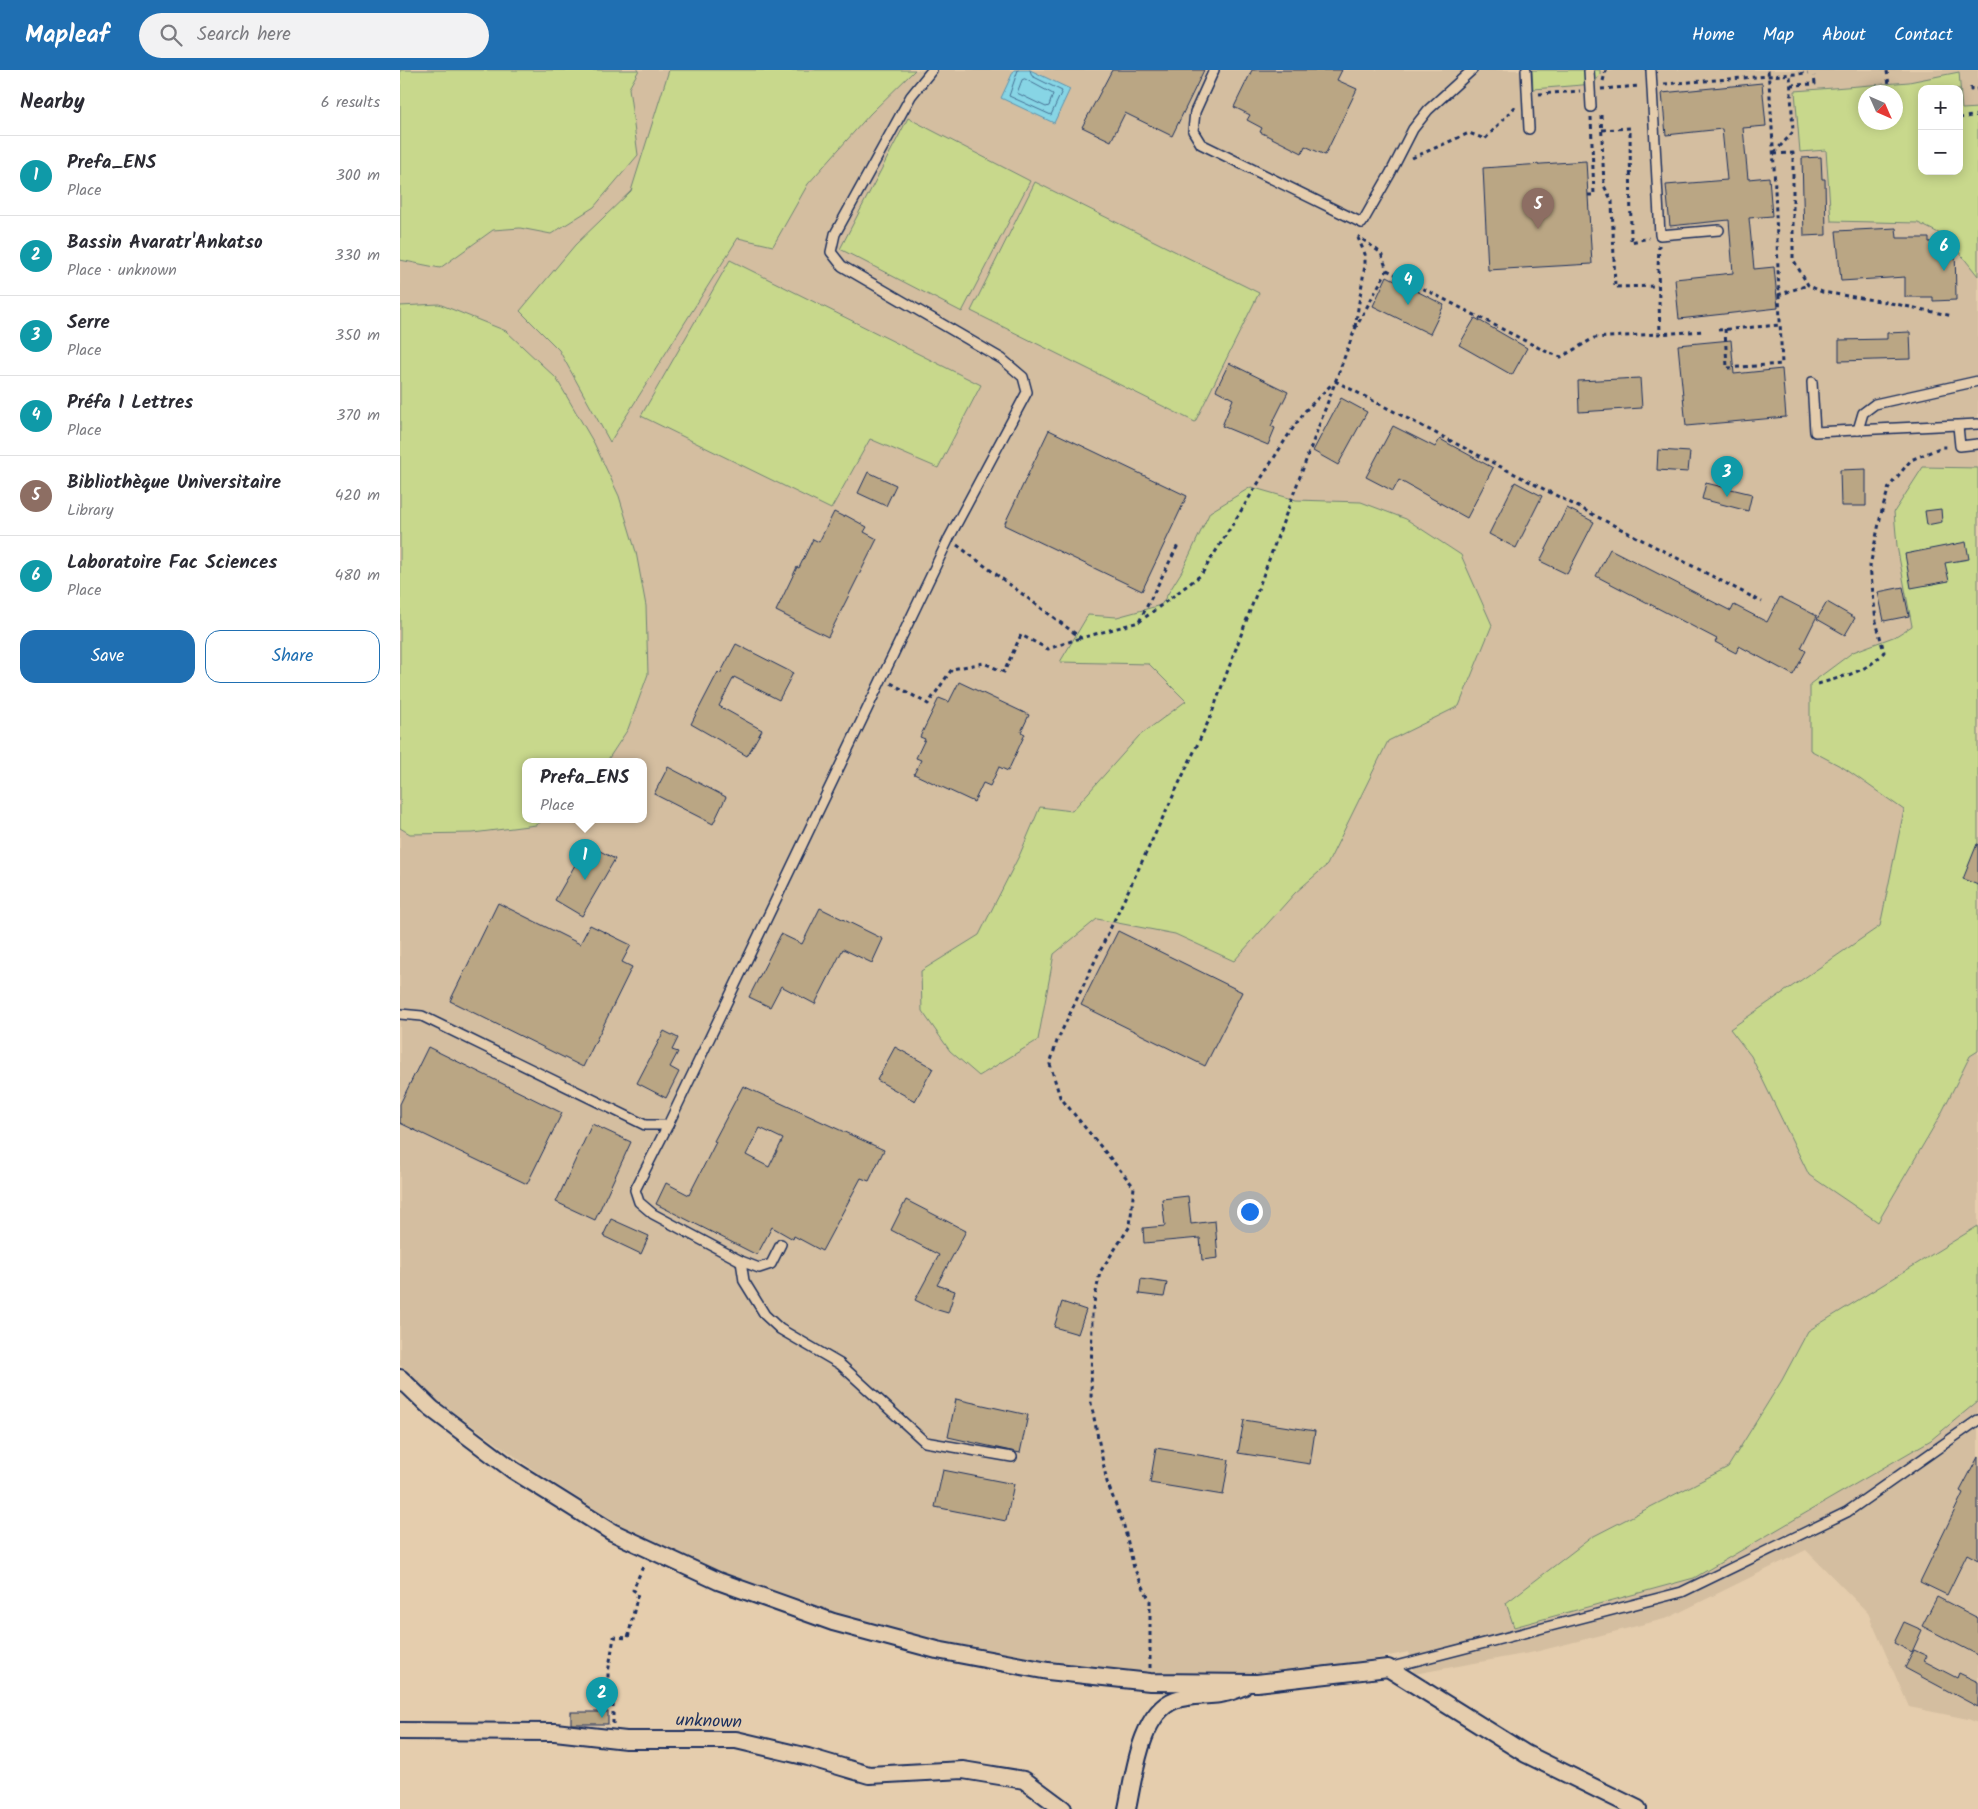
<!DOCTYPE html>
<meta charset="utf-8">
<style>
body{margin:0;font-family:Kalam,sans-serif;background:#f2f2f3;color:#2b2b33}
.controls{position:absolute;right:15px;top:15px;display:grid;overflow:hidden;border-radius:10px;box-shadow:0 2px 12px #0003}
.controls button{width:45px;height:45px;display:grid;place-items:center;padding:0;border:0;border-bottom:1px solid #e1e1e2;background:#fff;color:#2b2b33;font:25px sans-serif}
.compass{position:absolute;left:1458px;top:15px;width:45px;height:45px;border-radius:50%;background:#fff;box-shadow:0 2px 12px #0003;rotate:135deg}
.you{position:absolute;left:849px;top:1141px;width:18px;height:18px;margin:-12px;border:4px solid #fff;border-radius:50%;background:#1a73e8;box-shadow:0 0 0 8px #1a73e833}
.badge{display:grid;place-items:center;width:32px;height:32px;border-radius:50%;background:#1f6fb2;color:#fff;font-size:16px;font-weight:700}
.pin{position:absolute;translate:-50% -41px;filter:drop-shadow(0 1px 2px #0008)}
.pin::after{content:'';position:absolute;top:26px;width:18px;height:15px;background:inherit;clip-path:polygon(0 0,100% 0,50% 100%)}
.popup{position:absolute;left:122px;top:688px;width:125px;height:65px;box-sizing:border-box;display:grid;place-content:center;border-radius:10px;background:#fff;filter:drop-shadow(0 1px 4px #0005);font-size:16px;white-space:nowrap;color:#7c7c81}
.popup b{font-size:19px;color:#2b2b33}
.popup::after{content:'';position:absolute;left:50%;top:100%;margin-left:-10px;border:10px solid transparent;border-top-color:#fff}
.list{margin:0;padding:0;list-style:none}
h2{display:flex;justify-content:space-between;align-items:center;height:65px;margin:0;padding:0 20px;font-size:21px}
h2 small{font-size:16px;font-weight:400;color:#7c7c81}
.list li{display:grid;grid-template-columns:32px 1fr auto;gap:15px;align-items:center;box-sizing:border-box;height:80px;padding:0 20px;border-top:1px solid #e1e1e2}
.list b{display:block;font-size:19px;white-space:nowrap}
.list p{margin:0;font-size:16px;white-space:nowrap;color:#7c7c81}
.list em{font-size:16px;font-style:normal;color:#7c7c81}
.actions{display:flex;gap:10px;padding:15px 20px}
.actions a{flex:1;padding:11px 0;border:1px solid #1f6fb2;border-radius:15px;text-align:center;font-size:18px;color:#1f6fb2}
.actions .main{background:#1f6fb2;color:#fff}
.icon{flex:none;width:28px;height:28px;fill:none;stroke:currentColor;stroke-width:2;stroke-linecap:round;stroke-linejoin:round}
.map{position:relative;flex:none;width:1578px;height:1739px;overflow:hidden}
header{display:flex;align-items:center;gap:30px;box-sizing:border-box;height:70px;padding:0 25px;background:#1f6fb2;color:#fff}
header strong{font-size:24px}
nav{display:flex;gap:28px;margin-inline-start:auto;font-size:18px}
.search{width:350px;height:45px;background:#f2f2f3;display:flex;align-items:center;gap:12px;box-sizing:border-box;padding:0 18px;border-radius:28px;color:#7c7c81;font-size:19px}
main{display:flex}
aside{flex:1;background:#fff}
.map>svg:first-child{display:block}
</style>
<header>
<strong>Mapleaf</strong>
<div class="search"><svg class="icon" aria-label="search" viewBox="0 0 24 24"><circle cx="10" cy="10" r="6"/><path d="M15 15l6 6"/></svg>Search here</div>
<nav><a>Home</a><a>Map</a><a>About</a><a>Contact</a></nav>
</header>
<main>
<aside>
<h2>Nearby<small>6 results</small></h2>
<ul class="list">
<li><span class="badge" style="background:#0f9aa8">1</span><div><b>Prefa_ENS</b><p>Place</p></div><em>300 m</em></li>
<li><span class="badge" style="background:#0f9aa8">2</span><div><b>Bassin Avaratr'Ankatso</b><p>Place · unknown</p></div><em>330 m</em></li>
<li><span class="badge" style="background:#0f9aa8">3</span><div><b>Serre</b><p>Place</p></div><em>350 m</em></li>
<li><span class="badge" style="background:#0f9aa8">4</span><div><b>Préfa 1 Lettres</b><p>Place</p></div><em>370 m</em></li>
<li><span class="badge" style="background:#8d6e63">5</span><div><b>Bibliothèque Universitaire</b><p>Library</p></div><em>420 m</em></li>
<li><span class="badge" style="background:#0f9aa8">6</span><div><b>Laboratoire Fac Sciences</b><p>Place</p></div><em>480 m</em></li>
</ul>
<div class="actions"><a class="main">Save</a><a>Share</a></div>
</aside>
<div class="map">
<svg width="1578" height="1739" viewBox="0 0 1578 1739">
<rect width="100%" height="100%" fill="#e5cdad"/>
<filter id="ink" filterUnits="userSpaceOnUse"><feTurbulence type="fractalNoise" baseFrequency=".02" numOctaves="2"/><feDisplacementMap in="SourceGraphic" scale="10" xChannelSelector="R" yChannelSelector="G"/><feConvolveMatrix kernelMatrix="1 2 1 2 8 2 1 2 1" color-interpolation-filters="sRGB"/></filter>
<g filter="url(#ink)">
<path fill="#d4bea0" fill-rule="evenodd" d="M 0,0 L 1578,0 L 1578,1653 L 1568,1649 L 1509,1637 L 1468,1543 L 1406,1480 L 1268,1548 L 1135,1582 L 1014,1604 L 1009,1582 L 933,1597 L 833,1605 L 721,1603 L 651,1595 L 554,1576 L 438,1544 L 324,1504 L 222,1456 L 135,1401 L 30,1325 L 0,1295 ZM 1522,19 L 1559,19 L 1559,101 L 1522,101 ZM 1466,22 L 1496,22 L 1496,52 L 1466,52 ZM 126,691 L 244,691 L 244,749 L 126,749 Z"/>
<g fill="#c8d88c" stroke="#728475" fill-rule="evenodd">
<polygon points="0,0 239,0 229,18 238,85 194,137 151,164 120,158 93,160 40,198 0,190"/>
<polygon points="269,0 515,0 470,44 408,114 373,176 338,168 210,372 159,280 120,241 175,175 231,121"/>
<polygon points="1132,0 1200,0 1200,4 1194,14 1133,19"/>
<path d="M 1559,2 L 1562,39 L 1578,38 L 1578,206 L 1547,167 L 1518,153 L 1431,151 L 1426,80 L 1400,82 L 1395,21 L 1509,12 ZM 1522,19 L 1559,19 L 1559,101 L 1522,101 ZM 1466,22 L 1496,22 L 1496,52 L 1466,52 Z"/>
<polygon points="508,48 630,111 562,242 440,179"/>
<polygon points="635,112 859,223 795,352 571,241"/>
<polygon points="330,190 581,315 538,398 470,369 431,439 241,346"/>
<polygon points="39,234 106,261 156,308 194,373 219,426 236,482 246,536 248,604 228,659 207,691 126,691 126,749 145,749 136,755 73,763 10,764 0,758 0,236"/>
<polygon points="1523,397 1578,398 1578,981 1570,986 1540,1046 1478,1152 1409,1105 1351,986 1330,959 1480,856 1504,740 1444,698 1410,680 1410,614 1453,582 1496,566 1512,556 1497,476 1494,442"/>
<polygon points="851,417 896,430 961,432 1006,449 1061,485 1092,555 1059,636 988,671 927,795 895,823 834,891 775,864 697,849 654,884 638,970 579,1006 550,981 522,941 521,901 579,865 620,784 640,737 672,741 739,666 786,631 749,594 660,592 688,545 717,547 761,535 782,501 810,442"/>
<polygon points="1578,1156 1578,1331 1531,1370 1294,1508 1114,1557 1106,1533 1192,1467 1328,1397 1382,1310 1408,1261"/>
</g>
<polygon fill="#87d5e5" stroke="#5c93af" points="614,0 630,0 670,19 654,53 601,28"/>
<g fill="none" stroke-linecap="round" stroke-linejoin="round">
<g stroke="#467194" stroke-width="1">
<polyline points="618,0 609,26 651,45 662,21 632,6 630,0"/>
<polygon points="625,9 653,24 649,36 646,37 617,23 622,10"/>
</g>
</g>
<g fill="#baa684" stroke="#1b2f5e" fill-rule="evenodd">
<polygon points="712,0 804,0 772,66 725,43 711,71 682,57"/>
<polygon points="852,0 942,0 937,10 957,19 925,85 905,76 902,83 860,62 862,58 847,50 850,45 834,37"/>
<polygon points="1362,13 1366,56 1343,58 1348,109 1369,107 1372,146 1349,148 1354,199 1374,197 1378,238 1279,249 1275,209 1333,203 1329,150 1270,156 1266,115 1327,110 1322,59 1266,65 1262,23"/>
<polygon points="1421,87 1422,109 1425,109 1426,165 1404,166 1402,88"/>
<polygon points="1186,91 1192,194 1088,200 1083,98"/>
<polygon points="1496,158 1497,168 1529,168 1529,172 1555,172 1556,230 1533,231 1533,227 1505,227 1505,207 1441,211 1436,161"/>
<polygon points="987,206 1044,235 1030,264 973,236"/>
<polygon points="1075,248 1127,278 1112,305 1059,275"/>
<polygon points="1510,262 1511,289 1439,291 1439,270 1487,269 1487,263"/>
<polygon points="1331,270 1334,304 1382,299 1386,347 1286,356 1278,275"/>
<polygon points="829,293 888,322 871,356 875,358 868,375 822,356 833,329 816,320"/>
<polygon points="1240,308 1242,338 1179,342 1178,311"/>
<polygon points="941,328 967,342 938,395 913,381"/>
<polygon points="993,356 1035,377 1040,369 1093,398 1067,448 999,410 993,421 966,407"/>
<polygon points="649,360 787,426 742,521 604,455"/>
<polygon points="1258,380 1290,382 1288,402 1257,400"/>
<polygon points="1466,399 1466,436 1441,436 1440,400"/>
<polygon points="468,402 496,415 486,436 458,423"/>
<polygon points="1115,412 1142,426 1116,478 1089,464"/>
<polygon points="1306,413 1352,424 1348,441 1302,429"/>
<polygon points="1167,438 1194,452 1167,504 1140,491"/>
<polygon points="1541,439 1542,452 1527,455 1525,441"/>
<polygon points="434,442 444,447 445,445 467,457 464,462 477,469 428,567 376,541 397,497 399,498 413,469 419,472"/>
<polygon points="1566,472 1569,489 1545,493 1549,511 1511,518 1505,484"/>
<polygon points="1210,479 1331,541 1334,535 1367,552 1380,527 1417,546 1401,578 1406,581 1393,605 1339,576 1336,583 1315,572 1317,569 1196,506"/>
<polygon points="1503,517 1509,546 1484,551 1478,522"/>
<polygon points="1427,532 1455,548 1445,565 1417,549"/>
<polygon points="336,574 393,603 379,630 334,607 319,636 362,660 347,686 291,654 318,602 320,604"/>
<polygon points="559,612 629,645 621,662 625,664 608,701 599,697 590,716 583,713 574,732 514,704 521,690 516,688 525,669 520,667 539,628 549,632"/>
<polygon points="268,697 326,727 313,754 254,724"/>
<polygon points="187,774 215,789 182,846 155,830"/>
<polygon points="1577,774 1578,774 1578,815 1563,809"/>
<polygon points="98,833 180,874 190,855 231,875 222,892 232,897 183,997 50,931"/>
<polygon points="420,838 483,869 472,893 443,879 415,934 381,916 370,937 349,927 381,864 402,874"/>
<polygon points="718,861 842,922 805,996 681,935"/>
<polygon points="264,961 278,968 272,980 278,982 270,997 279,1002 266,1028 237,1013"/>
<polygon points="28,977 162,1043 127,1114 0,1053 0,1034"/>
<polygon points="495,977 533,998 515,1031 477,1010"/>
<path d="M 343,1016 L 484,1080 L 469,1111 L 461,1108 L 422,1181 L 394,1166 L 393,1169 L 372,1157 L 357,1185 L 256,1134 L 266,1113 L 289,1125 L 316,1072 L 314,1071 ZM 360,1058 L 383,1069 L 369,1097 L 346,1085 Z"/>
<polygon points="192,1054 231,1072 195,1150 156,1132"/>
<polygon points="788,1126 791,1154 815,1151 818,1188 802,1190 800,1168 744,1173 743,1158 765,1156 762,1129"/>
<polygon points="506,1130 566,1161 537,1215 555,1221 548,1243 531,1238 515,1230 539,1185 491,1160"/>
<polygon points="211,1149 249,1166 241,1184 203,1166"/>
<polygon points="741,1209 767,1213 764,1227 739,1224"/>
<polygon points="662,1232 686,1240 678,1264 654,1257"/>
<polygon points="556,1329 628,1345 620,1383 548,1367"/>
<polygon points="844,1350 915,1361 910,1394 838,1383"/>
<polygon points="756,1378 829,1390 823,1425 750,1413"/>
<polygon points="1578,1387 1578,1490 1567,1484 1547,1525 1520,1512 1563,1423 1560,1421"/>
<polygon points="543,1400 614,1414 606,1451 535,1437"/>
<polygon points="1537,1527 1578,1548 1578,1585 1522,1556"/>
<polygon points="1504,1552 1522,1560 1512,1582 1494,1573"/>
<polygon points="1514,1580 1527,1586 1524,1591 1557,1608 1559,1603 1578,1612 1578,1637 1505,1598"/>
<rect x="171" y="1642" width="37" height="12"/>
</g>
<g fill="none" stroke-linecap="round" stroke-linejoin="round">
<g stroke="#1b2f5e" stroke-width="12">
<g id="service">
<polyline points="814,0 795,42 793,61 801,74 962,153 990,104 1013,59 1028,40 1072,0"/>
<polyline points="1126,0 1129,59"/>
<polyline points="1189,0 1191,37"/>
<polyline points="1251,0 1260,165 1319,160"/>
<polyline points="1412,312 1415,362 1578,354"/>
<polyline points="1558,356 1560,376 1578,374"/>
<polyline points="1458,360 1463,343 1475,334 1578,311"/>
<polyline points="0,944 22,946 245,1055 268,1055"/>
<polyline points="381,1174 371,1194 359,1198 341,1191 253,1144 239,1132 235,1120 268,1055 549,468 627,322 623,307 602,289 442,196 431,182 435,164 511,26 532,0"/>
<polyline points="341,1191 344,1211 365,1245 380,1259 440,1294 525,1372 612,1387"/>
<polyline points="988,1598 1282,1522 1447,1442 1578,1350"/>
</g>
</g>
<g stroke="#1b2f5e" stroke-width="20">
<g id="minor">
<polyline points="0,1308 32,1339 113,1400 212,1462 318,1511 433,1552 537,1580 648,1601 750,1612 857,1613 988,1598 1126,1684 1238,1739"/>
<polyline points="0,1661 155,1662 226,1670 336,1670 408,1687 469,1705 563,1700 624,1710 663,1739"/>
<path d="M 727,1739 C 734,1707 740,1643 775,1630 C 790,1624 809,1627 825,1623 C 831,1622 837,1619 843,1617"/>
</g>
</g>
<g stroke="#1b2f5e" stroke-width="3" stroke-dasharray="4 4" stroke-linecap="butt">
<polyline points="1487,1 1490,22"/>
<polyline points="1203,11 1206,0"/>
<polyline points="1264,14 1408,3"/>
<polyline points="1391,15 1415,14 1414,6"/>
<polyline points="1571,17 1571,20 1578,19"/>
<polyline points="1201,19 1240,16"/>
<polyline points="1139,24 1180,21"/>
<polyline points="1201,45 1204,116 1212,131 1215,217 1258,216"/>
<polyline points="1559,48 1578,45"/>
<polyline points="1202,60 1230,58 1231,172 1249,168"/>
<polyline points="1374,83 1393,62 1390,4"/>
<polyline points="1374,84 1393,83 1393,189 1408,215 1422,222 1486,232 1553,246"/>
<polyline points="1012,88 1069,63 1085,69 1115,37"/>
<polyline points="1188,125 1194,125 1191,47"/>
<polyline points="1259,175 1258,199 1260,263"/>
<polyline points="987,200 1145,281 1161,287 1194,268 1305,261"/>
<polyline points="1378,225 1408,215"/>
<polyline points="955,257 965,195 965,184 958,168"/>
<path d="M 1325,259 L 1327,298 L 1382,294 C 1377,196 1376,98 1368,0"/>
<polyline points="1318,260 1380,255"/>
<polyline points="935,311 1362,532"/>
<polyline points="557,475 681,568 739,552 778,475"/>
<polyline points="739,552 801,505 887,367 905,341 933,313"/>
<polyline points="491,613 528,634 552,599 584,593 604,602 621,565 648,579 680,568"/>
<path d="M 1418,614 C 1441,607 1468,602 1484,582 L 1476,551 L 1470,496 L 1481,444 L 1489,417 L 1511,390 L 1542,377 L 1549,377"/>
<polyline points="750,1598 750,1531 734,1498 724,1456 707,1412 691,1333 692,1243 700,1202 730,1156 734,1117 660,1027 650,994 657,971 810,648 955,259 987,200 981,183 958,166"/>
<polyline points="213,1654 213,1625 209,1620 208,1615 208,1603 214,1567 228,1568 238,1523 233,1520 244,1494"/>
</g>
<use href="#service" stroke="#e5cdad" stroke-width="9"/>
<use href="#minor" stroke="#e5cdad" stroke-width="16"/>
</g>
</g>
<g text-anchor="middle" dominant-baseline="central" stroke-width="5" stroke-linejoin="round" paint-order="stroke">
<g font-size="18" fill="#1b2f5e" stroke="#e5cdad">
<text transform="translate(309 1652) rotate(2)">unknown</text>
</g>
</g>
</svg>
<div class="controls">
<button>+</button>
<button>−</button>
</div>
<svg class="compass" viewBox="-18 -18 36 36"><path d="M0-13l5 13h-10z" fill="#e53935"/><path d="M0 13l5-13h-10z" fill="#7c7c81"/></svg>
<div class="you"></div>
<div class="pin badge" style="left:185px;top:810px;background:#0f9aa8">1</div>
<div class="popup"><b>Prefa_ENS</b>Place</div>
<div class="pin badge" style="left:202px;top:1648px;background:#0f9aa8">2</div>
<div class="pin badge" style="left:1327px;top:427px;background:#0f9aa8">3</div>
<div class="pin badge" style="left:1008px;top:235px;background:#0f9aa8">4</div>
<div class="pin badge" style="left:1138px;top:159px;background:#8d6e63">5</div>
<div class="pin badge" style="left:1544px;top:201px;background:#0f9aa8">6</div>
</div>
</main>
